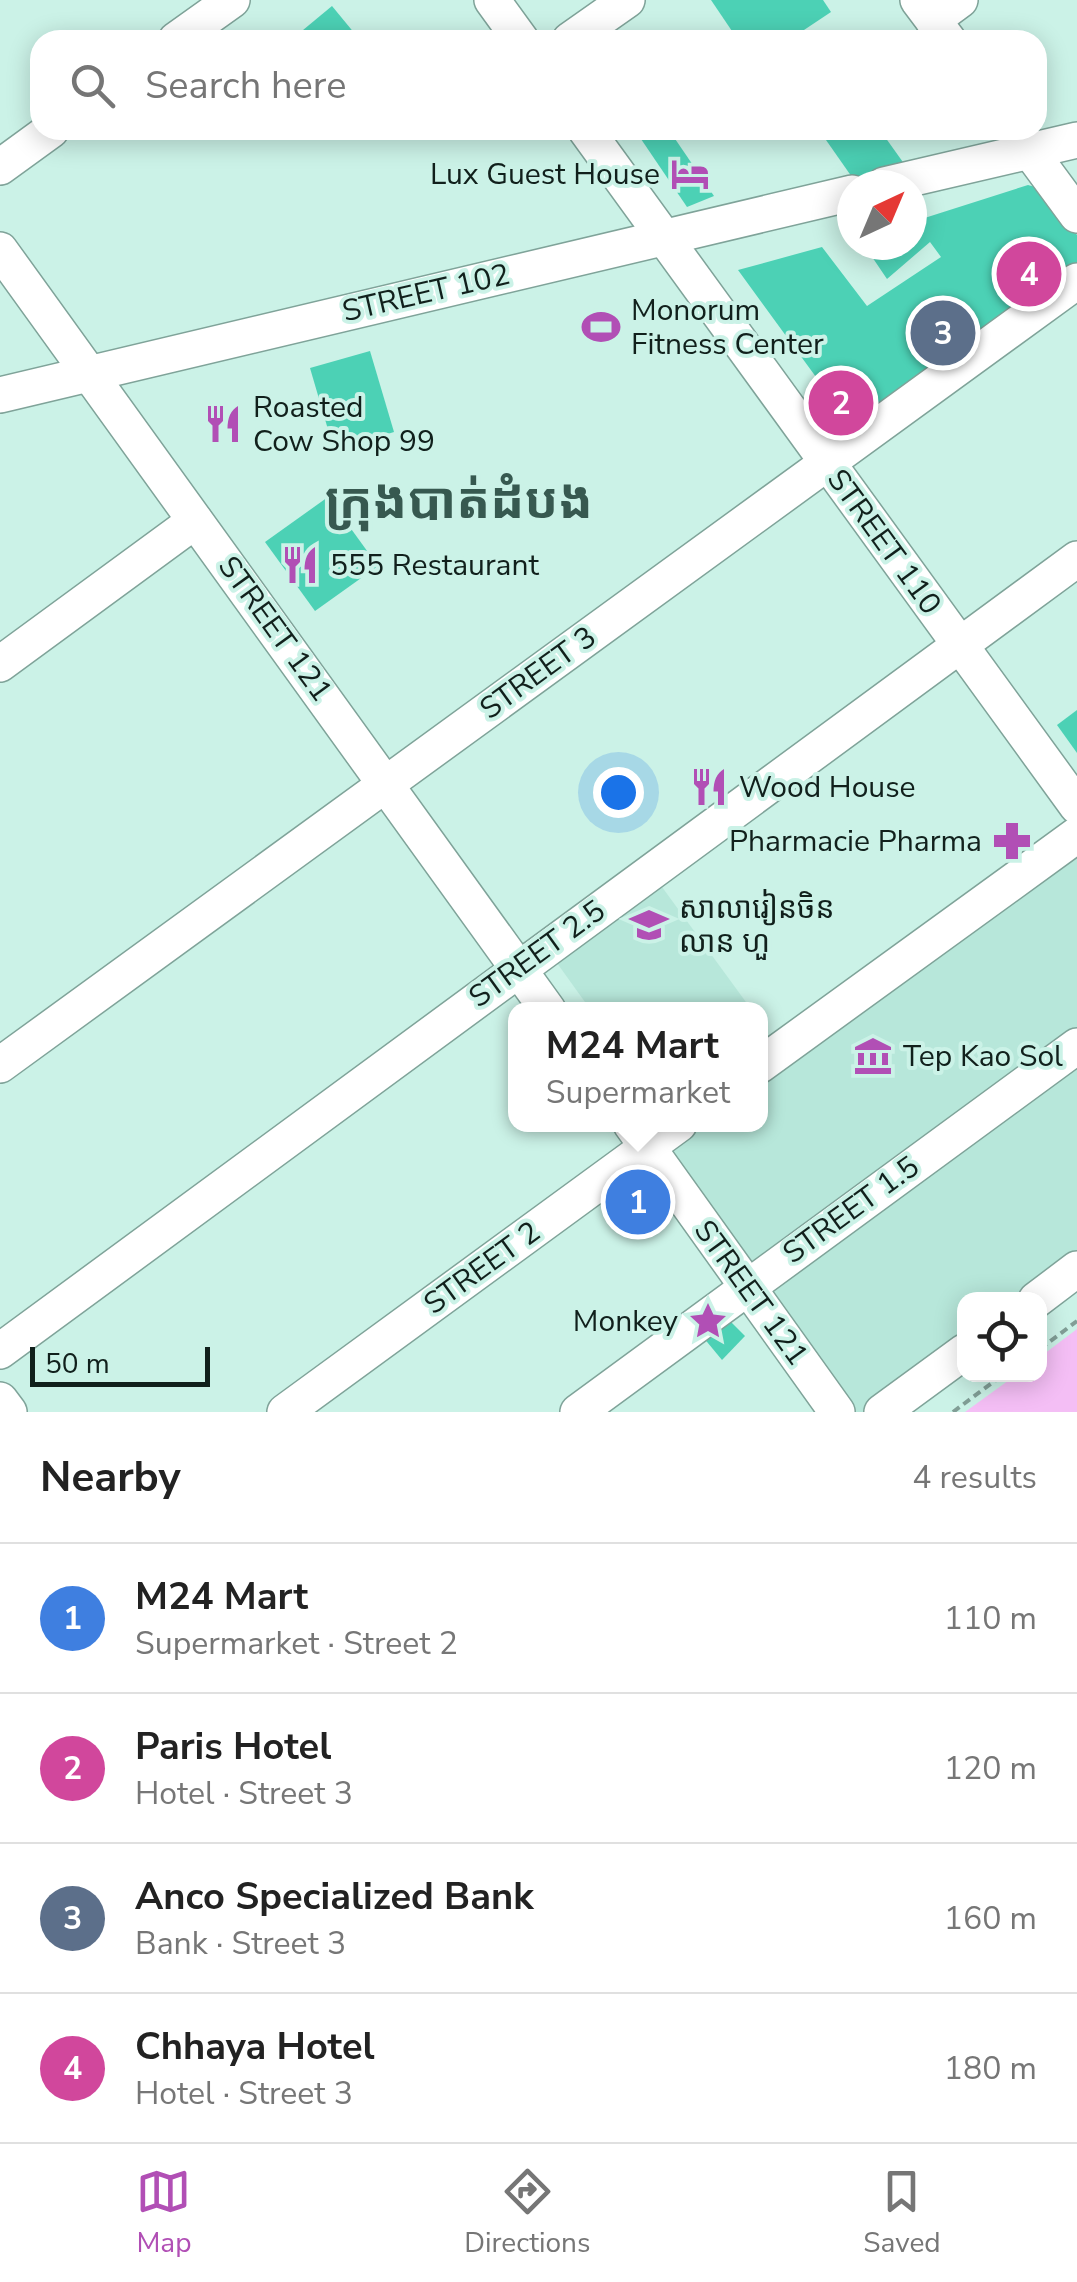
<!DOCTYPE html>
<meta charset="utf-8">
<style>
body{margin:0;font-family:"Nunito Sans","Noto Sans Khmer",sans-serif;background:#f6f6f6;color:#222}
.controls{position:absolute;right:30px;bottom:30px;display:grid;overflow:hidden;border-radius:20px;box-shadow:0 5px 25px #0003}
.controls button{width:90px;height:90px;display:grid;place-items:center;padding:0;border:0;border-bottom:2px solid #e0e0e0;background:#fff;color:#222;font:50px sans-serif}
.compass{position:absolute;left:837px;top:170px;width:90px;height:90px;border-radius:50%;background:#fff;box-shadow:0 5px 25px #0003;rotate:44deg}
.scale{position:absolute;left:30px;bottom:25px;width:180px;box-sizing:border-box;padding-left:10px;border:5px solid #11201c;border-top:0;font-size:28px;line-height:35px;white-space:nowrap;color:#11201c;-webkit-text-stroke:8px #cbf2e7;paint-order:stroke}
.you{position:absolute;left:618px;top:792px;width:35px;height:35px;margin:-25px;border:8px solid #fff;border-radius:50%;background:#1a73e8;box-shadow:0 0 0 15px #1a73e833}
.badge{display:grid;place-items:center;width:65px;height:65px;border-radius:50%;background:#b14fb5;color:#fff;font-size:32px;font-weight:700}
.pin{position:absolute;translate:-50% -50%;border:5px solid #fff;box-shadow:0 2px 10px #0006}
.popup{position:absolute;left:508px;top:1002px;width:260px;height:130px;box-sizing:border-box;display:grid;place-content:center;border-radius:20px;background:#fff;filter:drop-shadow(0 2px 8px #0005);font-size:32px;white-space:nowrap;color:#767676}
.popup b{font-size:38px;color:#222}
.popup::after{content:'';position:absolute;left:50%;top:100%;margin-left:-20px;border:20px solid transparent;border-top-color:#fff}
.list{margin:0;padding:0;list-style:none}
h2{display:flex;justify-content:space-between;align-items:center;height:130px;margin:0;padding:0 40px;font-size:42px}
h2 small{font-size:32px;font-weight:400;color:#767676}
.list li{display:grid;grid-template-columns:65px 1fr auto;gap:30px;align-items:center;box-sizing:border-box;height:150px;padding:0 40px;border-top:2px solid #e0e0e0}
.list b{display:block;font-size:38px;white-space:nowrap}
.list p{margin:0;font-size:32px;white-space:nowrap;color:#767676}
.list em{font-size:32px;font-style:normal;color:#767676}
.icon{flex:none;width:55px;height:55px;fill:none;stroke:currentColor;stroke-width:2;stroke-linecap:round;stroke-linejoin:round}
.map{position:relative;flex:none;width:1077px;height:1412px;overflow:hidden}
.search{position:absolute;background:#fff;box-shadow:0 5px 25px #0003;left:30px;right:30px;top:30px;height:110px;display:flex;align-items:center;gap:25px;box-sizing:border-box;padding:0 35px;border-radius:30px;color:#767676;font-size:38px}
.sheet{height:730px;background:#fff}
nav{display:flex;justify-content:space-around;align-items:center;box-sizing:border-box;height:140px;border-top:2px solid #e0e0e0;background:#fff;font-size:28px;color:#767676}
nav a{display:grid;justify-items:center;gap:5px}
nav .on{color:#b14fb5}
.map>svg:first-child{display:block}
</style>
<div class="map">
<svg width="1077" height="1412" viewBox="0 0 1077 1412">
<rect width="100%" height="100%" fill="#cbf2e7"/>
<g fill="#b7e7da">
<polygon points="1077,835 1077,1270 1036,1299 964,1300 964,1352 882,1412 837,1412 647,1148 679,1125 760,1124 761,1065"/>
<polygon points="662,887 751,1009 590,1009 557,963"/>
</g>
<polygon fill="#f4bef5" points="1077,1329 1077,1412 965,1412 1016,1375 1040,1374 1040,1357"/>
<g fill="#4cd1b5">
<polygon points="711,0 823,0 831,12 789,40 738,40"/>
<polygon points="332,6 360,40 291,40"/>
<polygon points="667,130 669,130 714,196 687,207 641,139"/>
<polygon points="819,130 880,130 905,165 854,180"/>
<polygon points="1028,185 1039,188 1077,235 1077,263 1012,316 851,425 738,270 822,247 867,306 941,257 930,242 887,279 864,245 912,245 912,222"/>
<polygon points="370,351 394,432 334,450 310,368"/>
<polygon points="328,497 378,566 315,611 265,542"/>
<polygon points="1077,710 1077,753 1057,725"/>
<polygon points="719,1310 745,1336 722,1360 698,1331"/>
</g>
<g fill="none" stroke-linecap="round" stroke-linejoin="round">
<g stroke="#7fa399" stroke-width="38">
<g id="minor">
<polyline points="492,0 521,40"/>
<polyline points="918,0 948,40"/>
<polyline points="933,20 960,0"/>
<polyline points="176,40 232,0"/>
<polyline points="570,40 627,0"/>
<polyline points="586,130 1077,806"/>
<polyline points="1018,135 1077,215"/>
<polyline points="0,167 51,130"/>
<polyline points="884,185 1077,140"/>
<polyline points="0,250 548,1010"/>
<polyline points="0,395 852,193"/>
<polyline points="0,664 195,521"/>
<polyline points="0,1065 1077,281"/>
<polyline points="760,1065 1077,835"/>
<polyline points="631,1124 837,1412"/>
<polyline points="1036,1300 1077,1269"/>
<polyline points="0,1351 1077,559"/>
<polyline points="0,1400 9,1412"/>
<polyline points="285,1412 679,1124"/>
<polyline points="578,1412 1077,1046"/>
<polyline points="882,1412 964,1352"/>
</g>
</g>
<g stroke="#819e96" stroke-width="4" stroke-dasharray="8 5" stroke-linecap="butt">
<polyline points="1040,1349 1077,1321"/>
<polyline points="953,1412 1004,1374"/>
</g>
<use href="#minor" stroke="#fff" stroke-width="35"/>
</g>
<defs>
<g id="hotel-bare" transform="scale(3)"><path d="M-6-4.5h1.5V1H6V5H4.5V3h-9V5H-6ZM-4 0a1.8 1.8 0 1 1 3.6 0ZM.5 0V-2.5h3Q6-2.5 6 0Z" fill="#b14fb5" stroke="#cbf2e7" stroke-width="2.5" paint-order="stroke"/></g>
<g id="stadium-bare" transform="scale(3)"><path d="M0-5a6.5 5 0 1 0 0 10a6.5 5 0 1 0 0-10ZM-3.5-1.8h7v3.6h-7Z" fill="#b14fb5" stroke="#cbf2e7" stroke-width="2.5" paint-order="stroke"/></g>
<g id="restaurant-bare" transform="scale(3)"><path d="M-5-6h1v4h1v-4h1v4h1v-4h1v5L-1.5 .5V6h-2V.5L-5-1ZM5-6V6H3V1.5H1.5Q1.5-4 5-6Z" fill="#b14fb5" stroke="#cbf2e7" stroke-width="2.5" paint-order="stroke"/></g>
<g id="pharmacy-bare" transform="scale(3)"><path d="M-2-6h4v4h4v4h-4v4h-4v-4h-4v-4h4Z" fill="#b14fb5" stroke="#cbf2e7" stroke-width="2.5" paint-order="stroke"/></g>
<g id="school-bare" transform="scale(3)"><path d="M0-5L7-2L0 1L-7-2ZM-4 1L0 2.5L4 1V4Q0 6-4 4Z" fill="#b14fb5" stroke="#cbf2e7" stroke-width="2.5" paint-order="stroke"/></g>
<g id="museum-bare" transform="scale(3)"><path d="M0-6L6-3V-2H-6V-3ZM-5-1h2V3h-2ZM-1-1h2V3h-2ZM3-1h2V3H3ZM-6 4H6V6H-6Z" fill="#b14fb5" stroke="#cbf2e7" stroke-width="2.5" paint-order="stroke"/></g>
<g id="sight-bare" transform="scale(3)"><path d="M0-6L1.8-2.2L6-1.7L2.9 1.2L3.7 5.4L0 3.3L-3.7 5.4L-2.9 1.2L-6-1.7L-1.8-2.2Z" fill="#b14fb5" stroke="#cbf2e7" stroke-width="2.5" paint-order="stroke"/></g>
</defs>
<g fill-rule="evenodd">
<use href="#hotel-bare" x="690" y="174"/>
<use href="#stadium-bare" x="601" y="327"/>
<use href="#restaurant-bare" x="223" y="424"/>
<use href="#restaurant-bare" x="300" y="565"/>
<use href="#restaurant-bare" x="709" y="787"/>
<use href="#pharmacy-bare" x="1012" y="841"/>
<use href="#school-bare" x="649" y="925"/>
<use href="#museum-bare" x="873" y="1056"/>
<use href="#sight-bare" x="708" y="1321"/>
</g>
<g text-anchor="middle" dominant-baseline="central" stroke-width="8" stroke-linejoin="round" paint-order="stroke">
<g font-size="30" fill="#11201c" stroke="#cbf2e7" text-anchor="start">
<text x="660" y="174" text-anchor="end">Lux Guest House</text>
<text x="631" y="310">Monorum<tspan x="631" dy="34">Fitness Center</tspan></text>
<text x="253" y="407">Roasted<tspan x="253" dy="34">Cow Shop 99</tspan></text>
<text x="330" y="565">555 Restaurant</text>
<text x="739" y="787">Wood House</text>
<text x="982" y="841" text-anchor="end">Pharmacie Pharma</text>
<text x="679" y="908">សាលារៀនចិន<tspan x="679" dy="34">លាន ហួ</tspan></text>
<text x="903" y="1056">Tep Kao Sol</text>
<text x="678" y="1321" text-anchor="end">Monkey</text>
</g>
<g font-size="30" fill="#11201c" stroke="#cbf2e7">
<text transform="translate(426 293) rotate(-13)">STREET 102</text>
<text transform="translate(884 542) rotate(54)">STREET 110</text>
<text transform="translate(275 629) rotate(54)">STREET 121</text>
<text transform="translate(538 673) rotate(-36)">STREET 3</text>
<text transform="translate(537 954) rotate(-36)">STREET 2.5</text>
<text transform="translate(851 1210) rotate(-36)">STREET 1.5</text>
<text transform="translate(482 1268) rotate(-36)">STREET 2</text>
<text transform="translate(751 1293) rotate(54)">STREET 121</text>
</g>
<g font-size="50" font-weight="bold" fill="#375950" stroke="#cbf2e7">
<text x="459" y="501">ក្រុងបាត់ដំបង</text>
</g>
</g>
</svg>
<div class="controls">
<button><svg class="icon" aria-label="locate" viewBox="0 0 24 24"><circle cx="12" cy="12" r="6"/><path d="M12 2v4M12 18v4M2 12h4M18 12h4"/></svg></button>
</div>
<svg class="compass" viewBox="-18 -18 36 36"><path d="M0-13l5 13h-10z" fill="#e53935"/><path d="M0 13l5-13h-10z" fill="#767676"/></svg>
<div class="scale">50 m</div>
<div class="you"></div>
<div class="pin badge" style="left:638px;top:1202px;background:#3f7fe0">1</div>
<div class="popup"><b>M24 Mart</b>Supermarket</div>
<div class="pin badge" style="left:841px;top:403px;background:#d1479c">2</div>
<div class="pin badge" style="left:943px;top:333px;background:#5c6f8a">3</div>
<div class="pin badge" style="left:1029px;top:274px;background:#d1479c">4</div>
<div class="search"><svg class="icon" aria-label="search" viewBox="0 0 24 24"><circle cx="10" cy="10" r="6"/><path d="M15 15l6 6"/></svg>Search here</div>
</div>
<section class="sheet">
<h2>Nearby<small>4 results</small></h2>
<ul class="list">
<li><span class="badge" style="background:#3f7fe0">1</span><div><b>M24 Mart</b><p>Supermarket · Street 2</p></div><em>110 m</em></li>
<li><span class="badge" style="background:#d1479c">2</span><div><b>Paris Hotel</b><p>Hotel · Street 3</p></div><em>120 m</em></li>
<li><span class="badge" style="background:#5c6f8a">3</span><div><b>Anco Specialized Bank</b><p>Bank · Street 3</p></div><em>160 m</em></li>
<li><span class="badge" style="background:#d1479c">4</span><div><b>Chhaya Hotel</b><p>Hotel · Street 3</p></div><em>180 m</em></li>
</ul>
</section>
<nav>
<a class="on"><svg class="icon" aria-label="map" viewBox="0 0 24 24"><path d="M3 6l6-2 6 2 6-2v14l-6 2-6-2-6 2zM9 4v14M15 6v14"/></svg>Map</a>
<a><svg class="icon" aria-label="directions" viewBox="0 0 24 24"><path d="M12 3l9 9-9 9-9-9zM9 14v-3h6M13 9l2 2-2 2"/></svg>Directions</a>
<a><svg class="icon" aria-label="saved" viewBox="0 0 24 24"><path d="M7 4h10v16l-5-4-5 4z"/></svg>Saved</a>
</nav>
